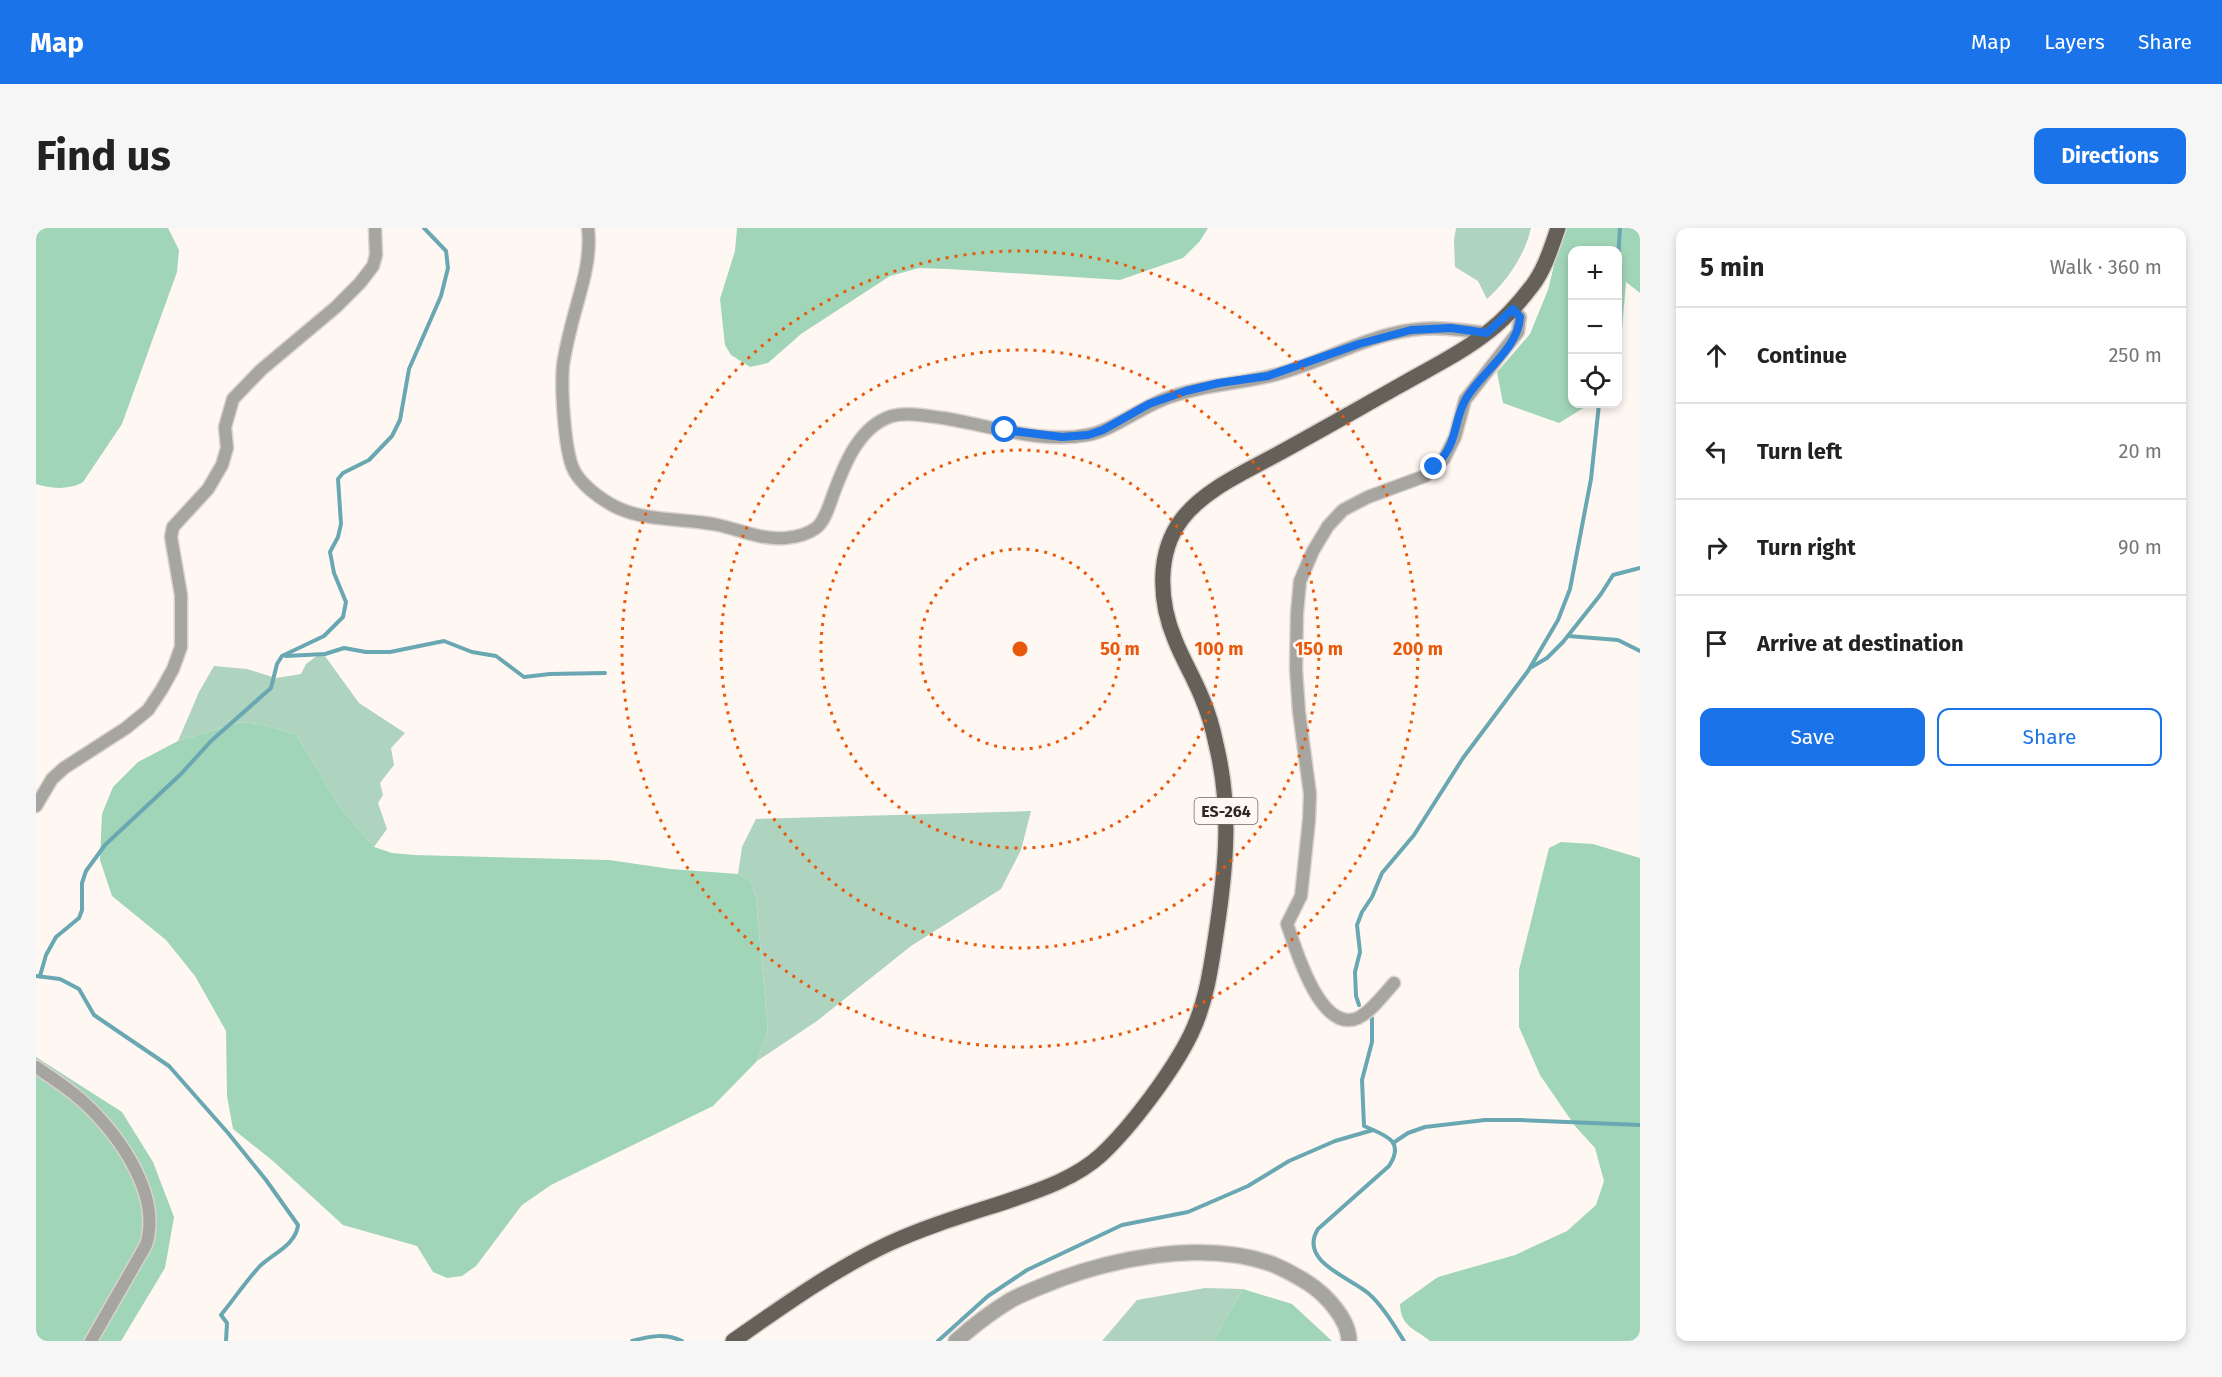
<!DOCTYPE html>
<meta charset="utf-8">
<style>
body{margin:0;font-family:"Fira Sans",sans-serif;background:#f6f6f6;color:#222}
.controls{position:absolute;right:18px;top:18px;display:grid;overflow:hidden;border-radius:12px;box-shadow:0 3px 9px #0003}
.controls button{width:54px;height:54px;display:grid;place-items:center;padding:0;border:0;border-bottom:2px solid #e0e0e0;background:#fff;color:#222;font:30px sans-serif}
.stop{position:absolute;width:18px;height:18px;margin:-14px;border:4px solid #1a73e8;border-radius:50%;background:#fff}
.stop.end{background:#1a73e8;border-color:#fff;box-shadow:0 2px 6px #0008}
.list{margin:0;padding:0;list-style:none}
h2{display:flex;justify-content:space-between;align-items:center;height:78px;margin:0;padding:0 24px;font-size:26px}
h2 small{font-size:20px;font-weight:400;color:#767676}
.list li{display:grid;grid-template-columns:39px 1fr auto;gap:18px;align-items:center;box-sizing:border-box;height:96px;padding:0 24px;border-top:2px solid #e0e0e0}
.list b{display:block;font-size:22px;white-space:nowrap}
.list em{font-size:20px;font-style:normal;color:#767676}
.actions{display:flex;gap:12px;padding:18px 24px}
.actions a{flex:1;padding:14px 0;border:2px solid #1a73e8;border-radius:12px;text-align:center;font-size:21px;color:#1a73e8}
.actions .main{background:#1a73e8;color:#fff}
.icon{flex:none;width:33px;height:33px;fill:none;stroke:currentColor;stroke-width:2;stroke-linecap:round;stroke-linejoin:round}
.map{position:relative;flex:none;width:1604px;height:1113px;overflow:hidden;border-radius:12px}
header{display:flex;align-items:center;gap:36px;box-sizing:border-box;height:84px;padding:0 30px;background:#1a73e8;color:#fff}
header strong{font-size:28px}
nav{display:flex;gap:33px;margin-inline-start:auto;font-size:21px}
.intro{display:flex;align-items:center;justify-content:space-between;box-sizing:border-box;height:144px;padding:0 36px}
h1{margin:0;font-size:42px}
.button{padding:15px 27px;border-radius:12px;background:#1a73e8;color:#fff;font-size:21px;font-weight:700}
main{display:flex;gap:36px;padding:0 36px}
aside{flex:1;background:#fff;border-radius:12px;box-shadow:0 3px 9px #0003}
.map>svg:first-child{display:block}
</style>
<header>
<strong>Map</strong>
<nav><a>Map</a><a>Layers</a><a>Share</a></nav>
</header>
<div class="intro"><h1>Find us</h1><a class="button">Directions</a></div>
<main>
<div class="map">
<svg width="1604" height="1113" viewBox="0 0 1604 1113">
<rect width="100%" height="100%" fill="#fff7f2"/>
<g fill="#aed3be">
<path d="M 1420,0 L 1495,0 C 1489,27 1471,53 1451,71 L 1442,53 L 1419,39 L 1418,12 Z"/>
<polygon points="286,424 323,475 369,505 355,520 358,537 344,555 347,567 342,575 351,601 338,619 305,580 260,506 223,496 205,494 142,513 163,464 178,438 211,441 240,450 265,446 270,436"/>
<polygon points="995,583 985,622 965,661 875,718 781,793 721,833 732,802 720,670 714,652 702,646 706,619 720,591"/>
<polygon points="1169,1060 1207,1061 1177,1113 1066,1113 1101,1072"/>
</g>
<g fill="#a1d5b8">
<path d="M 0,0 L 132,0 L 143,22 L 141,44 L 86,196 L 47,254 C 34,262 14,261 0,256 Z"/>
<polygon points="701,0 1172,0 1164,13 1147,30 1084,52 912,41 883,40 854,48 765,106 732,135 714,139 695,127 689,117 684,71 699,23"/>
<polygon points="1527,0 1604,0 1604,65 1590,54 1585,114 1582,121 1582,22 1536,22 1536,176 1554,176 1523,195 1467,175 1461,144 1494,106 1512,62"/>
<polygon points="205,494 223,496 260,506 305,580 338,619 356,625 378,627 573,632 635,641 702,646 714,652 720,670 732,802 721,833 677,878 515,957 486,977 440,1038 426,1048 411,1050 397,1044 381,1018 307,997 237,933 197,901 191,868 190,803 159,748 130,712 76,668 64,632 66,586 77,559 102,534 142,513"/>
<path d="M 1525,614 L 1557,616 L 1604,630 L 1604,1113 L 1394,1113 C 1379,1100 1365,1100 1364,1076 L 1402,1049 L 1479,1027 L 1531,1003 L 1560,977 L 1568,953 L 1559,920 L 1539,898 L 1504,847 L 1483,799 L 1483,742 L 1513,620 Z"/>
<polygon points="0,829 86,884 117,934 138,989 129,1040 85,1113 0,1113"/>
<polygon points="1207,1061 1256,1076 1296,1113 1177,1113"/>
</g>
<g fill="none" stroke-linecap="round" stroke-linejoin="round">
<g stroke="#69a8b3" stroke-width="4">
<polyline points="1582,34 1584,0"/>
<polyline points="1532,408 1582,412 1604,423"/>
<polyline points="250,428 289,426 308,420 330,424 354,424 408,413 436,424 460,428 488,449 514,446 569,445"/>
<polyline points="1494,440 1511,430 1527,414 1565,366 1577,347 1604,340"/>
<path d="M 0,748 L 24,751 L 43,761 L 58,787 L 133,838 L 192,905 L 230,952 L 262,997 C 260,1017 236,1026 224,1038 C 210,1053 198,1071 185,1087 L 191,1095 L 190,1113"/>
<polyline points="4,748 10,727 20,709 43,690 46,682 46,655 50,643 69,617 145,546 175,513 235,460 241,436 246,428 288,408 307,389 310,374 298,345 294,324 302,309 305,296 302,251 307,245 333,232 356,208 364,192 373,141 405,68 412,40 410,23 388,0"/>
<polyline points="1323,777 1320,768 1319,744 1324,724 1321,697 1326,684 1336,669 1346,645 1378,607 1427,530 1492,443 1522,392 1534,361 1555,251 1563,176"/>
<path d="M 1336,790 L 1336,814 L 1326,852 L 1328,898 C 1348,907 1370,912 1353,938 L 1282,1001 C 1262,1033 1313,1049 1332,1065 C 1346,1077 1358,1097 1368,1113"/>
<polyline points="1357,915 1372,905 1389,899 1449,892 1484,892 1604,897"/>
<path d="M 596,1113 C 613,1108 630,1105 646,1113"/>
<polyline points="902,1113 952,1068 991,1042 1086,997 1152,984 1212,958 1253,933 1299,913 1337,902"/>
</g>
<g stroke="#d9d2cd" stroke-width="15">
<g id="minor">
<path d="M 552,0 C 556,34 543,66 535,99 C 532,111 529,124 527,137 C 525,160 528,215 536,238 C 542,255 565,272 582,280 C 613,294 649,290 682,297 C 704,302 726,312 750,310 C 760,309 772,306 780,300 C 789,293 793,278 797,267 C 808,237 823,198 856,188 C 871,184 891,188 907,190 C 952,197 1006,216 1051,207 C 1076,203 1105,179 1131,170 C 1164,158 1197,156 1230,149 C 1280,138 1325,109 1375,102 C 1401,98 1427,102 1451,105"/>
<polyline points="0,578 16,551 28,540 90,500 112,482 126,461 137,441 145,419 145,367 135,309 137,299 172,261 186,237 191,220 189,199 197,171 225,142 300,79 324,55 337,38 340,27 339,0"/>
<path d="M 1358,755 C 1348,766 1336,783 1322,790 C 1284,806 1260,721 1251,696 L 1265,668 L 1273,592 L 1274,566 L 1263,484 L 1260,441 L 1261,385 L 1264,353 L 1277,323 L 1292,298 L 1307,282 L 1332,269 L 1389,248 L 1408,231 L 1419,209 L 1429,172 L 1482,104 L 1484,89 L 1477,81"/>
<path d="M 0,839 C 13,848 26,856 38,866 C 77,897 127,964 110,1017 L 55,1113"/>
</g>
</g>
<g stroke="#d9d2cd" stroke-width="18">
<path id="tertiary" d="M 920,1113 C 937,1098 955,1084 975,1072 C 984,1067 994,1063 1004,1059 C 1070,1031 1165,1011 1236,1036 C 1248,1041 1261,1048 1272,1055 C 1289,1066 1313,1091 1313,1113"/>
</g>
<g stroke="#d9d2cd" stroke-width="18">
<path id="primary" d="M 697,1113 C 747,1078 797,1042 852,1016 C 891,998 932,986 972,973 C 1004,962 1040,950 1065,927 C 1095,899 1137,843 1155,806 C 1170,775 1175,740 1180,706 C 1190,641 1196,581 1180,516 C 1177,501 1172,484 1166,470 C 1158,450 1147,432 1139,412 C 1123,374 1120,325 1146,291 C 1168,262 1207,245 1238,228 C 1280,205 1322,181 1363,158 C 1392,141 1426,125 1452,104 C 1469,91 1483,75 1496,58 C 1509,41 1515,20 1522,0"/>
</g>
<use href="#minor" stroke="#a7a5a0" stroke-width="12"/>
<use href="#tertiary" stroke="#a7a5a0" stroke-width="15"/>
<use href="#primary" stroke="#656158" stroke-width="15"/>
</g>
<g fill="none" stroke-linecap="round" stroke-linejoin="round">
<path stroke="#1a73e8" stroke-width="8" d="M 969,202 L 1026,209 L 1052,207 L 1067,202 L 1113,176 L 1150,163 L 1183,155 L 1232,148 L 1323,116 L 1375,102 L 1415,100 L 1451,105 L 1477,81 L 1484,89 C 1482,121 1447,143 1431,169 C 1416,193 1424,215 1398,239"/>
</g>
<g fill="none" stroke="#e8590c" stroke-width="3" stroke-dasharray="3 6">
<circle cx="984" cy="421" r="100"/>
<circle cx="984" cy="421" r="199"/>
<circle cx="984" cy="421" r="299"/>
<circle cx="984" cy="421" r="398"/>
</g>
<g text-anchor="middle" dominant-baseline="central" stroke-width="5" stroke-linejoin="round" paint-order="stroke">
<rect fill="#fff7f2" stroke="#6d6763" stroke-width="1.5" x="1158.5" y="570" width="63" height="26" rx="4.5"/>
<g font-size="16" font-weight="bold" fill="#2e2926">
<text x="1190" y="583">ES-264</text>
</g>
</g>
<circle cx="984" cy="421" r="9" fill="#e8590c" stroke="#fff7f2" stroke-width="3"/>
<g font-size="18" text-anchor="middle" font-weight="bold" fill="#e8590c" stroke="#fff7f2" stroke-width="5" stroke-linejoin="round" paint-order="stroke">
<text x="1084" y="427">50 m</text>
<text x="1183" y="427">100 m</text>
<text x="1283" y="427">150 m</text>
<text x="1382" y="427">200 m</text>
</g>
</svg>
<div class="controls">
<button>+</button>
<button>−</button>
<button><svg class="icon" aria-label="locate" viewBox="0 0 24 24"><circle cx="12" cy="12" r="6"/><path d="M12 2v4M12 18v4M2 12h4M18 12h4"/></svg></button>
</div>
<div class="stop" style="left:969px;top:202px"></div>
<div class="stop end" style="left:1398px;top:239px"></div>
</div>
<aside>
<h2>5 min<small>Walk · 360 m</small></h2>
<ul class="list">
<li><svg class="icon" aria-label="ahead" viewBox="0 0 24 24"><path d="M12 20V5M6 11l6-6 6 6"/></svg><div><b>Continue</b></div><em>250 m</em></li>
<li><svg class="icon" aria-label="left" viewBox="0 0 24 24"><path d="M17 20v-9H6M10 6l-5 5 5 5"/></svg><div><b>Turn left</b></div><em>20 m</em></li>
<li><svg class="icon" aria-label="right" viewBox="0 0 24 24"><path d="M7 20v-9h11M14 6l5 5-5 5"/></svg><div><b>Turn right</b></div><em>90 m</em></li>
<li><svg class="icon" aria-label="arrive" viewBox="0 0 24 24"><path d="M6 21V4h12l-3 4 3 4H6"/></svg><div><b>Arrive at destination</b></div></li>
</ul>
<div class="actions"><a class="main">Save</a><a>Share</a></div>
</aside>
</main>
